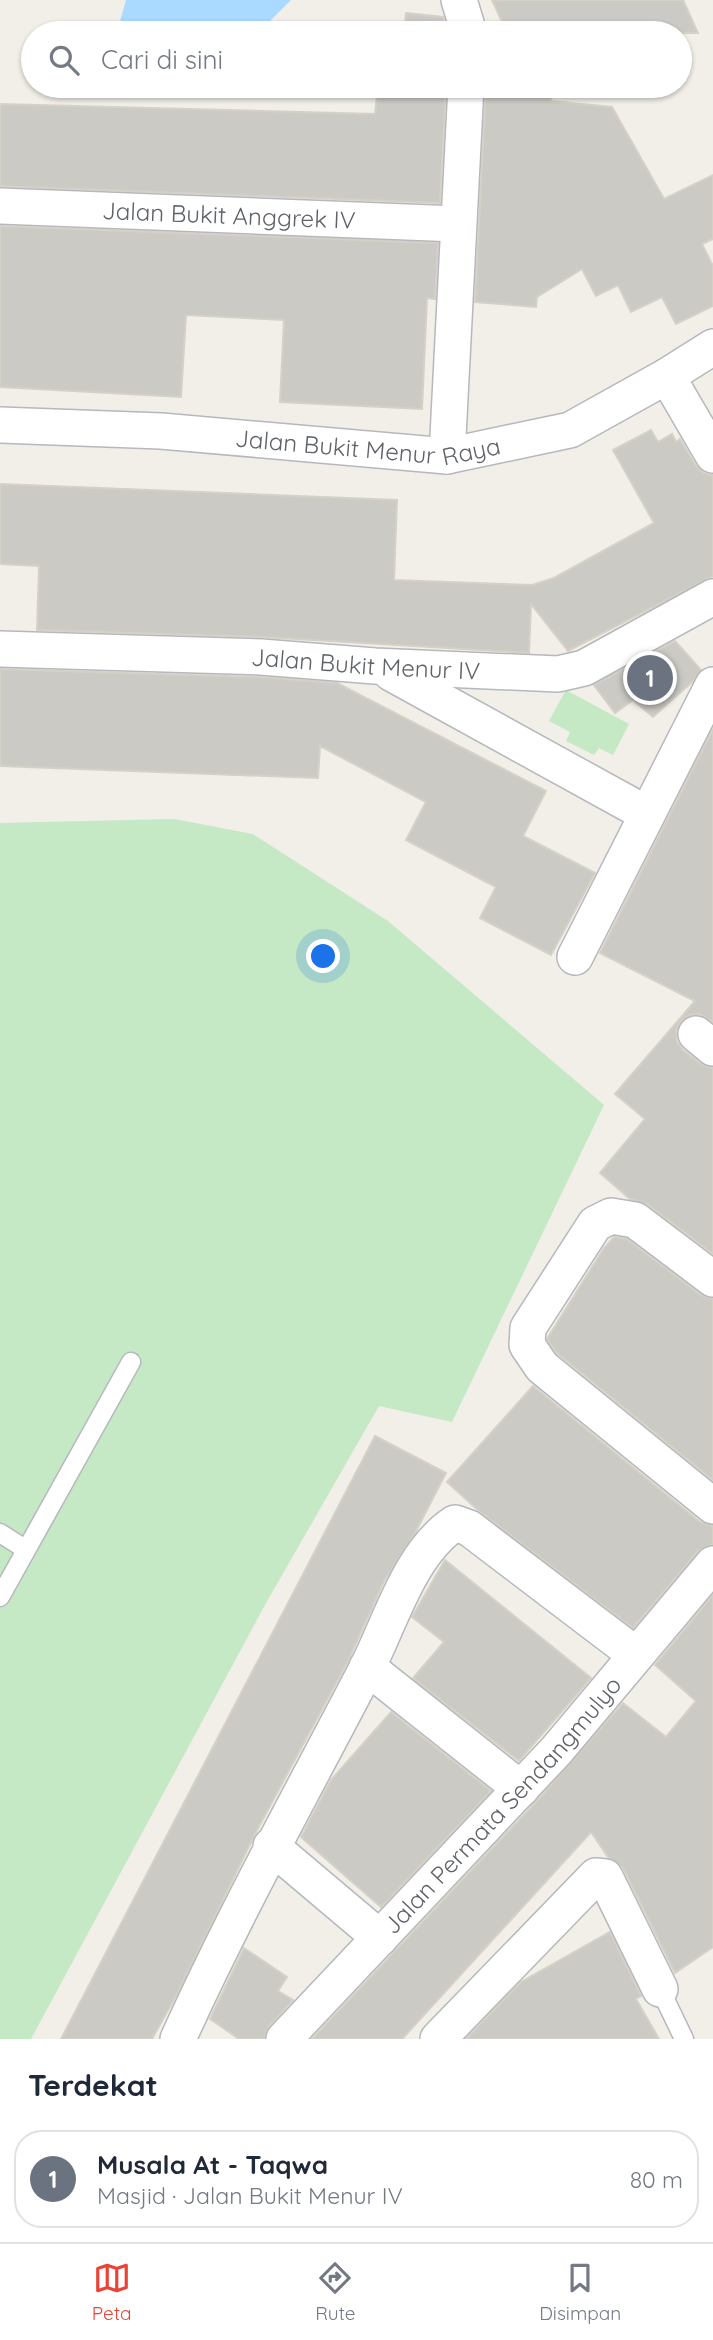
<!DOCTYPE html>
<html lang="id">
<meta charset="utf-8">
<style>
body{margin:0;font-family:Quicksand,sans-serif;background:#f6f6f7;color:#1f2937}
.you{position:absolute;left:324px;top:957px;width:24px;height:24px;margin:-18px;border:5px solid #fff;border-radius:50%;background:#1a73e8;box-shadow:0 0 0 10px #1a73e833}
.badge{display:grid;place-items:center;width:46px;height:46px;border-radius:50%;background:#ea4335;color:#fff;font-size:23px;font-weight:700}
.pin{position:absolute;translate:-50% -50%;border:4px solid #fff;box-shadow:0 2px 7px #0006}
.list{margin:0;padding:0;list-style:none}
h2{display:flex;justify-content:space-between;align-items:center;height:91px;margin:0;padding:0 28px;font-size:30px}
h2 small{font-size:23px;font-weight:400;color:#747a83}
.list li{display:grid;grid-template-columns:46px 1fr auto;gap:21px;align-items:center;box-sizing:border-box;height:98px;margin:0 14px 14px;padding:0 14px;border:2px solid #e0e1e3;border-radius:28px}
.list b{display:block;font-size:26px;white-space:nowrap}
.list p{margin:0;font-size:23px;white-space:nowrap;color:#747a83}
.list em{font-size:23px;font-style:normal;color:#747a83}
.icon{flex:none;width:38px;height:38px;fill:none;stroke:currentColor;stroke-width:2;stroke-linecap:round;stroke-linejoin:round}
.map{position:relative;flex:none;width:713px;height:2039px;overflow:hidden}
.search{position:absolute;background:#fff;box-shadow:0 2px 5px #0004;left:21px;right:21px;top:21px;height:77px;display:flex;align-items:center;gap:18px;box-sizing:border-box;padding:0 24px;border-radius:38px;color:#747a83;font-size:26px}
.sheet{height:203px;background:#fff}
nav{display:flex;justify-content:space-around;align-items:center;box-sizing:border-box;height:98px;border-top:2px solid #e0e1e3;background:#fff;font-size:19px;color:#747a83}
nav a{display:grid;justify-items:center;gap:4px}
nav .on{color:#ea4335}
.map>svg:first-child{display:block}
</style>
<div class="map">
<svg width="713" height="2039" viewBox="0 0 713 2039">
<rect width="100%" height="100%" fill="#f1efe8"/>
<g fill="#c5e8c5">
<polygon points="566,690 629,724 613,755 599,748 594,755 566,741 570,732 549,721"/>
<polygon points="174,819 253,834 388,921 604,1105 452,1422 379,1406 266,1603 31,2039 0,2039 0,823"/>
</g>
<path fill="#aadaff" d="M 126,0 L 291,0 L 267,24 L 268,33 L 58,33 L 58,27 C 79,24 98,30 119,25 Z"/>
<g fill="#cccac5" stroke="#d6d1c6" stroke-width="2">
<polygon points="492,0 683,0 698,33 507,33"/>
<polygon points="406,13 443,17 446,33 404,33"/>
<polygon points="378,86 446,86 440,203 0,186 0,104 375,114"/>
<polygon points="486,86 552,86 551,101 612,107 664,199 713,175 713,239 702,244 713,266 713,306 676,324 662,297 631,312 618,285 596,296 582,269 537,297 536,307 475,302"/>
<polygon points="0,226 438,243 435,299 427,298 422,409 280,402 284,320 186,315 181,397 0,387"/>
<polygon points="651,430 658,442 672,434 676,442 680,439 696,466 704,473 713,475 713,576 568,651 531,604 529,653 262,637 37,630 39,566 0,564 0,484 397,500 394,580 532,585 554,578 654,523 613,450"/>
<polygon points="675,641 701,670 692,682 653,717 633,700 615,713 594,685"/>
<polygon points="0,669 260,677 337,683 546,791 523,836 595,873 551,955 480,918 496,887 406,840 426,802 320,746 318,778 0,766"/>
<polygon points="713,729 713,1022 700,1014 690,1015 681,1021 676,1031 677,1042 683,1050 701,1064 713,1068 713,1254 647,1204 630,1199 600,1173 645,1119 615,1094 695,1001 600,953"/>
<polygon points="614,1237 627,1239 701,1295 713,1299 713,1480 557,1353 547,1339 604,1248"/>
<polygon points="533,1386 700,1522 713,1526 713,1544 698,1551 633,1628 479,1511 447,1482"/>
<polygon points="375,1436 446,1473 415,1533 384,1581 348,1661 255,1834 176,1996 152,2039 61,2039"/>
<polygon points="445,1560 591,1678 519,1761 413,1678 444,1642 412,1617"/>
<polygon points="713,1595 713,1947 675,1973 623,1868 608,1857 591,1832 402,2039 312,2039 536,1802 623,1703 666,1737 696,1701 655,1665"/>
<polygon points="391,1712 491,1791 381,1907 301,1837 331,1780"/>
<polygon points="610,1932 641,1996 636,1999 659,2039 466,2039 521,1982"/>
<polygon points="244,1948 287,1977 278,1991 293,2000 269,2026 264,2039 239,2039 210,2019"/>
</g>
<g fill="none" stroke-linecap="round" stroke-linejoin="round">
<g stroke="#b5b8bc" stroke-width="21">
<g id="service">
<polyline points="0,1533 25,1549"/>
<polyline points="0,1597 131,1362"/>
<polyline points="660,1989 684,2039"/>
</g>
</g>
<g stroke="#b5b8bc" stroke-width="38">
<g id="minor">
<polyline points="459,0 469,33"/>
<path id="s1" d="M 0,206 L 458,224"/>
<polyline points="667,376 713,455"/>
<path id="s2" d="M 0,425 L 161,431 L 447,456 L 570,430 L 667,376 L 713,347"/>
<polyline points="447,456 466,86"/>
<path id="s3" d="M 0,649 L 261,657 L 375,666 L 558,674 L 584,668 L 713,597"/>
<polyline points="391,673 647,814"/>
<polyline points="575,957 713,685"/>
<polyline points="696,1034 713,1048"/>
<polyline points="713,1279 635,1220 611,1216 595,1224 528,1328 527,1345 542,1367 713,1506"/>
<polyline points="367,1667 521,1789"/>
<polyline points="271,1846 380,1938"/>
<path d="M 178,2039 C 235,1913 302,1793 366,1670 C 390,1624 409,1553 455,1523 L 469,1528 L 636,1655"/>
<path id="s4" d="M 284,2039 L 556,1751 L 713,1564"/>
<polyline points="438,2039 596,1876 605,1877 660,1989"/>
</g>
</g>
<use href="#service" stroke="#fff" stroke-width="18"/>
<use href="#minor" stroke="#fff" stroke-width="35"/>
</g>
<g text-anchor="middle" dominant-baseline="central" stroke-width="7" stroke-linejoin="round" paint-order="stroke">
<g font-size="24" fill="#5f6368" stroke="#fff">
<text stroke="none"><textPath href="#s1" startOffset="229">Jalan Bukit Anggrek IV</textPath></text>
<text stroke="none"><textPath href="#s2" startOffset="369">Jalan Bukit Menur Raya</textPath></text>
<text stroke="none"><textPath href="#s3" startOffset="366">Jalan Bukit Menur IV</textPath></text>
<text stroke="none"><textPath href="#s4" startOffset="320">Jalan Permata Sendangmulyo</textPath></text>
</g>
</g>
</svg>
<div class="you"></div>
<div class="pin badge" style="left:650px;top:678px;background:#6b7280">1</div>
<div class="search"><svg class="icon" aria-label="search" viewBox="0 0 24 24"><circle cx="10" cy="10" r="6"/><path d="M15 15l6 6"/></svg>Cari di sini</div>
</div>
<section class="sheet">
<h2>Terdekat<small></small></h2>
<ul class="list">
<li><span class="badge" style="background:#6b7280">1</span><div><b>Musala At - Taqwa</b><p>Masjid · Jalan Bukit Menur IV</p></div><em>80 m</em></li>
</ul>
</section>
<nav>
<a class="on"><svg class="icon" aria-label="map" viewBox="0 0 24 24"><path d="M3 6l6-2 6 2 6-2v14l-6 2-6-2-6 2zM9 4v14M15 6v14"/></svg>Peta</a>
<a><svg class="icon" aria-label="directions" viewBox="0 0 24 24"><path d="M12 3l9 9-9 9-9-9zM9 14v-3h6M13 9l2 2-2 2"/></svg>Rute</a>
<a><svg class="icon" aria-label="saved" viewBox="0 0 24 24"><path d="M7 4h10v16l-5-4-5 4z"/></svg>Disimpan</a>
</nav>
